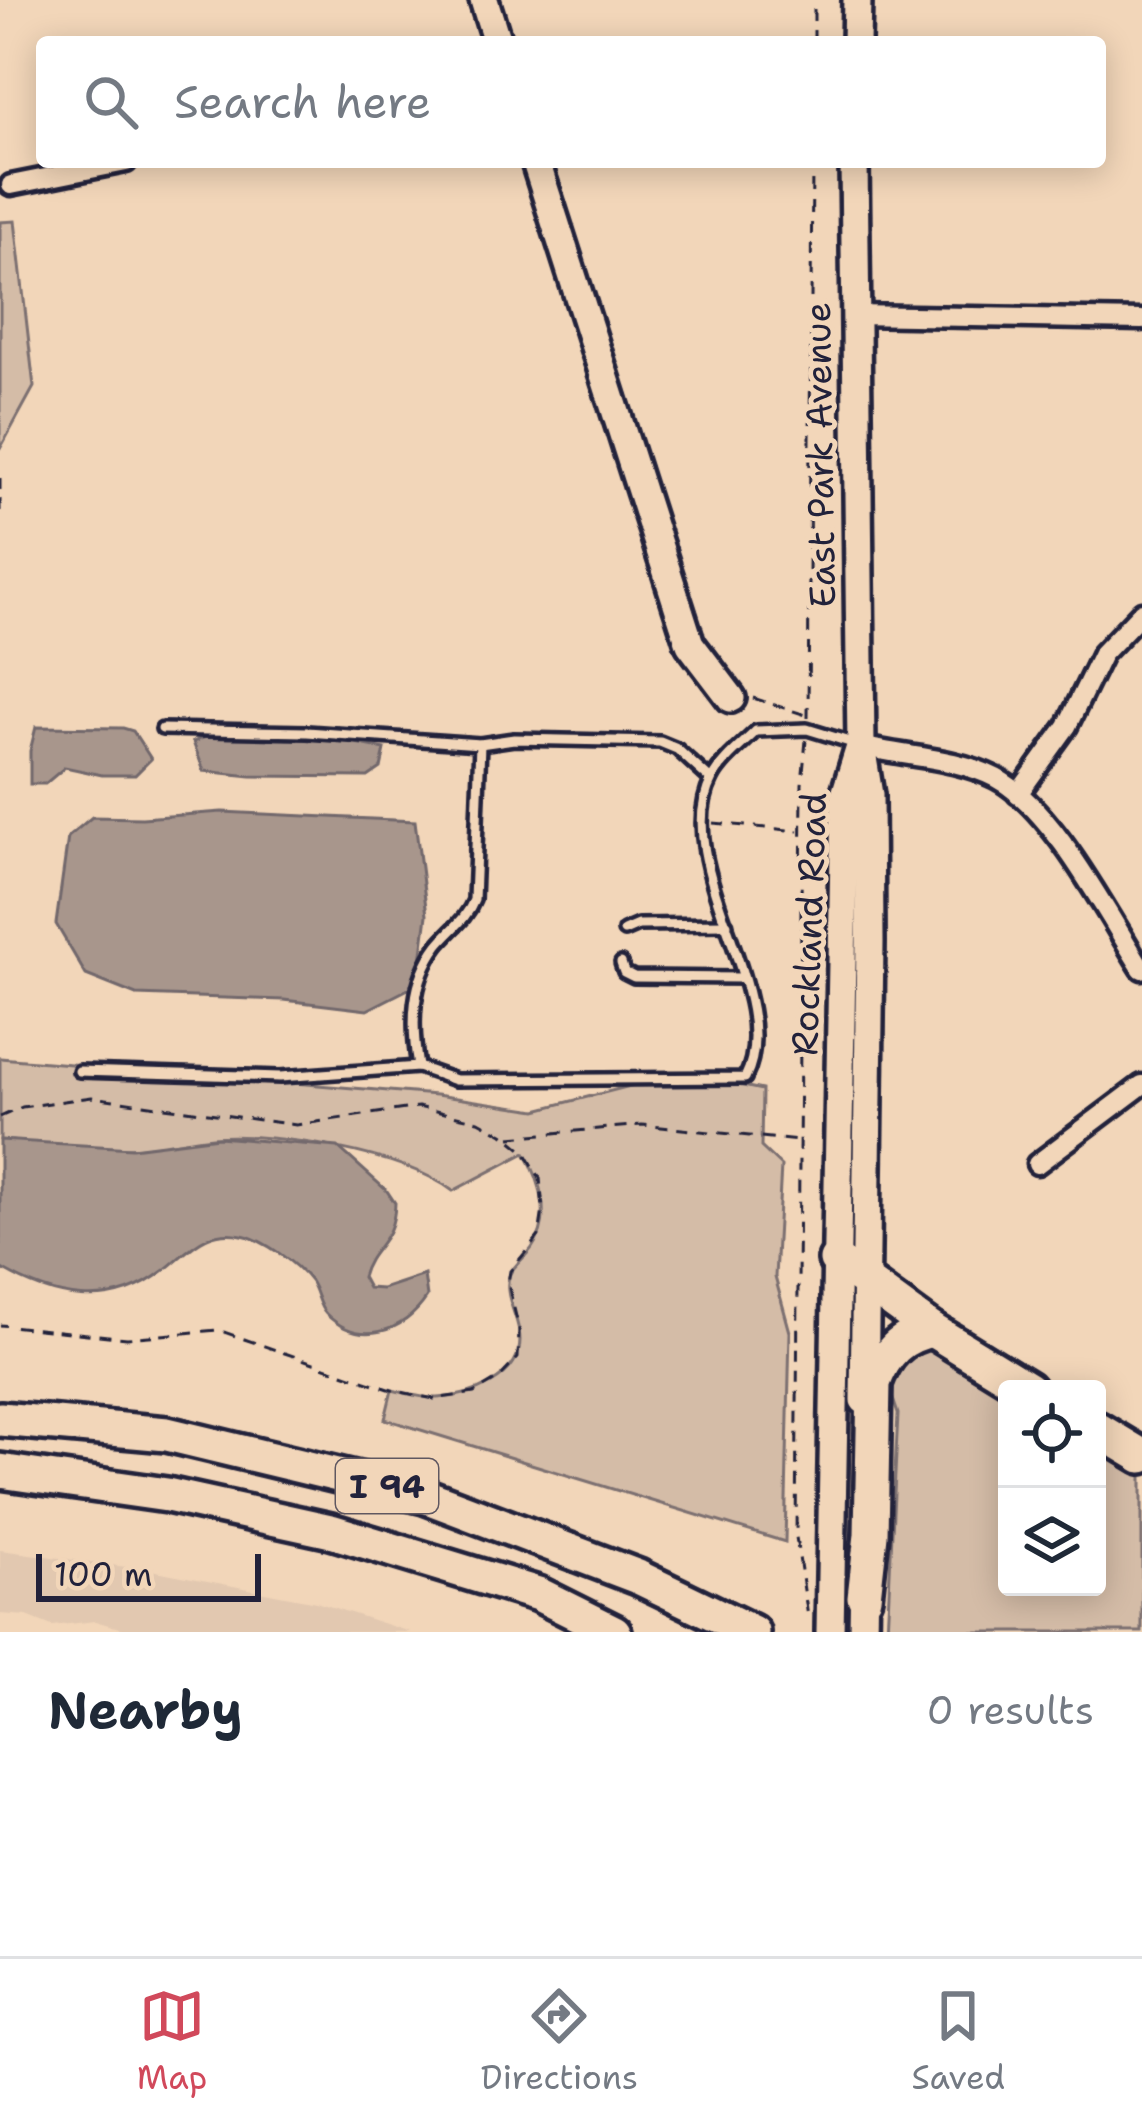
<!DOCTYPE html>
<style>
body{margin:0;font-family:"Shantell Sans",sans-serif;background:#f2f2f3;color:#1f2937}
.controls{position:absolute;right:36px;bottom:36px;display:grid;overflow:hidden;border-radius:12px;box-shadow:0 6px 30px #0003}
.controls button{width:108px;height:108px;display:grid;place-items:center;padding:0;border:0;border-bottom:3px solid #e0e1e3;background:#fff;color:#1f2937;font:60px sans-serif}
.scale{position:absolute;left:36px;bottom:30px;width:225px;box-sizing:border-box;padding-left:12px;border:6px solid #22223b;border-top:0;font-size:33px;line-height:42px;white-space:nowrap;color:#22223b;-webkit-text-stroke:9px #f2d6b9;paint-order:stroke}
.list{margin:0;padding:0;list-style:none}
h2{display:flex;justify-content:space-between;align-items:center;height:156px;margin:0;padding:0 48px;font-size:51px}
h2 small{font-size:39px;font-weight:400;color:#747a83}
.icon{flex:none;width:66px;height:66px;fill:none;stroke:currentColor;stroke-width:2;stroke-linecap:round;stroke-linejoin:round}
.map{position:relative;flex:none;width:1142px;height:1632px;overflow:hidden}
.search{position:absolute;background:#fff;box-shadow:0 6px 30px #0003;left:36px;right:36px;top:36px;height:132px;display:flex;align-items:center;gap:30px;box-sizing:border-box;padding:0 42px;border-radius:12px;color:#747a83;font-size:45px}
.sheet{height:324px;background:#fff}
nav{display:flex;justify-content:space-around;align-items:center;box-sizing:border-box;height:168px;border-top:3px solid #e0e1e3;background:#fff;font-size:33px;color:#747a83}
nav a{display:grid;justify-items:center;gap:6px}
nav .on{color:#d1495b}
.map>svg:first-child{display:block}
</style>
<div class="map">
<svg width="1142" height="1632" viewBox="0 0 1142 1632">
<rect width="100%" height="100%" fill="#f2d6b9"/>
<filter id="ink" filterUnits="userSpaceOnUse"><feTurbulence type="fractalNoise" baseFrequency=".00833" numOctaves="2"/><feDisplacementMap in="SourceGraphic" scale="24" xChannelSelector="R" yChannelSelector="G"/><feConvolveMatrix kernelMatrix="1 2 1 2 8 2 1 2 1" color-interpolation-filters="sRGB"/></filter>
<g filter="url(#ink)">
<polygon fill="#e2c8b0" points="0,1550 156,1571 316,1602 410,1632 134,1632 95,1621 52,1626 27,1616 0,1614"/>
<g fill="#d4bca7" stroke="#7b6f71" stroke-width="3">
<polygon points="15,221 34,387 0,449 0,222"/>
<path d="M 0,1058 L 436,1095 L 537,1110 L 681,1073 L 762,1090 L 761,1147 L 781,1166 L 775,1277 L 790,1332 L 785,1542 L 385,1419 L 392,1390 C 407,1393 423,1399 438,1398 C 470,1397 520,1379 520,1340 C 520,1318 503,1298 509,1276 C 512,1266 525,1258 532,1248 C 553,1219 541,1181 525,1153 L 453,1191 C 402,1153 276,1132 213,1137 C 185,1140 157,1147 130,1148 C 87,1149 43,1144 0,1140 Z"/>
<polygon points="956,1345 1007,1389 1007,1587 1097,1587 1097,1435 1142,1464 1142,1632 887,1632 898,1414 891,1393 891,1375 917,1347"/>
</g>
<g fill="#a8968c" stroke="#72686c" stroke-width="3">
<polygon points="36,727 123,728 133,731 151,759 135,775 102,775 65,767 45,784 30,784 30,751"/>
<polygon points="210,735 326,737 385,749 381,768 368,777 251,776 204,771 193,742"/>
<polygon points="222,812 415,821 427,915 418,984 367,1010 284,1000 136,995 86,975 56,924 68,837 92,817 142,818"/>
<path d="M 218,1137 L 338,1147 L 387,1191 L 395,1203 C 394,1245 371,1244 362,1277 L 368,1288 L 382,1289 L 424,1275 L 427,1297 C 404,1333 359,1347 326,1314 C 318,1306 317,1291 310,1281 C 297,1264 263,1239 242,1235 C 206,1227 189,1251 163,1271 C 110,1312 53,1299 0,1268 L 0,1140 L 132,1148 Z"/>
</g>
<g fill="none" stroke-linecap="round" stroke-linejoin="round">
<g stroke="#22223b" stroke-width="18">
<g id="lane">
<polyline points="162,729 307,732 480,744 514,739 660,742 677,749 711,780"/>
<polyline points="624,931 638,925 727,924"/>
<polyline points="621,963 624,972 634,977 742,978"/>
<path d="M 418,1067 C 411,1024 411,981 438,945 C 451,929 466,920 474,900 L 480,744"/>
<path d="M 79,1071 L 280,1077 L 418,1067 L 455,1080 L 745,1078 C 787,997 668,863 712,779 C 721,761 742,745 756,731 L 807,729 L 856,744"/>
</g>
</g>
<g stroke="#22223b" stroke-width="27">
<g id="street">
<polyline points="11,185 126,162"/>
<polyline points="853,315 1142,320"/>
<path d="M 861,746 C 905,757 955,757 996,778 C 1053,808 1107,914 1142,969"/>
<polyline points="1018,794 1067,726 1102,654 1142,612"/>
<polyline points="1037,1164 1142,1085"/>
</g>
</g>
<g stroke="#22223b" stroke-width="36">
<g id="secondary">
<polyline points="484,0 497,42"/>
<polyline points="856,42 857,0"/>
<polyline points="536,162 690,644 731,698"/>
<polyline points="854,162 861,746 869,795 870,942 864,1400"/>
<polyline points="830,1632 845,795 859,750"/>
<polyline points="863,1632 864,1576"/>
</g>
</g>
<g stroke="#22223b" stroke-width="42">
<g id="highway">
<polyline points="836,1260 932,1330 1028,1389"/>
<polyline points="0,1419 167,1434 425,1496 638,1577 752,1632"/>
<polyline points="1097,1429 1142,1456"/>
<polyline points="0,1471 167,1495 331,1531 538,1594 614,1632"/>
<path d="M 864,1597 L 871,1535 L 874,1383 C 885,1353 901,1336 932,1330"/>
</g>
</g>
<g stroke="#22223b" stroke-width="3" stroke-dasharray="12 9" stroke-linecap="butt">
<polyline points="814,42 814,0"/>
<polyline points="0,478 0,511"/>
<polyline points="753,698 806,715"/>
<polyline points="808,718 812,162"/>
<polyline points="806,740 802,784 796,1537 808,1617"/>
<polyline points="713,823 799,831"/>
<polyline points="0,1117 22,1107 92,1097 296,1125 418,1107 479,1121 503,1134 525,1152 540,1178 543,1209 539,1236 510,1271 508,1283 519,1329 518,1358 500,1377 474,1393 434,1399 392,1390 218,1330 127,1338 0,1325"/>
<polyline points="510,1137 642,1125 799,1141"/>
</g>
<use href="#lane" stroke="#f2d6b9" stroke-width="9"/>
<use href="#street" stroke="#f2d6b9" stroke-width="18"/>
<use href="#secondary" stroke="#f2d6b9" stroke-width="27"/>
<use href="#highway" stroke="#f2d6b9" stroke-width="33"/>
</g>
</g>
<g text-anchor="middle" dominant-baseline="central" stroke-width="10" stroke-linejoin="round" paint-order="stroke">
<rect fill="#f2d6b9" stroke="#605861" stroke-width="3" x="336" y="1459" width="102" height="54" rx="9"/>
<g font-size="33" font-weight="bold" fill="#22223b">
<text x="387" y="1486">I 94</text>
</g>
<g font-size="36" fill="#22223b" stroke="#f2d6b9">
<text transform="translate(820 455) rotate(-91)">East Park Avenue</text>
<text transform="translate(809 924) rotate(-88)">Rockland Road</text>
</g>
</g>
</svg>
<div class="controls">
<button><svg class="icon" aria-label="locate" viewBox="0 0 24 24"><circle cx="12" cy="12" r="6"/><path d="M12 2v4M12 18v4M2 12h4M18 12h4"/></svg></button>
<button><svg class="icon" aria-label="layers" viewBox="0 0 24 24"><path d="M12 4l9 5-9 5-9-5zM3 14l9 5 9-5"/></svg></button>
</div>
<div class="scale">100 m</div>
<div class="search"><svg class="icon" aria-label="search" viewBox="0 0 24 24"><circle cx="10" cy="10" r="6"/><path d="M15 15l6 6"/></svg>Search here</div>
</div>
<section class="sheet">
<h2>Nearby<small>0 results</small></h2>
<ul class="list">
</ul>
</section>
<nav>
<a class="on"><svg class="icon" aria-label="map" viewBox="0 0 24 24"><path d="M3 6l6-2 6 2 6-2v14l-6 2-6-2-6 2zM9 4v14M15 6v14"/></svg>Map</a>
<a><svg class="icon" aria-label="directions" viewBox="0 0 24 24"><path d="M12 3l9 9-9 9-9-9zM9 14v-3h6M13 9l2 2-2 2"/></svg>Directions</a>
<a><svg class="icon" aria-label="saved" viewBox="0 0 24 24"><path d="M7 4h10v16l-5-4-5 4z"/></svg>Saved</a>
</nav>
